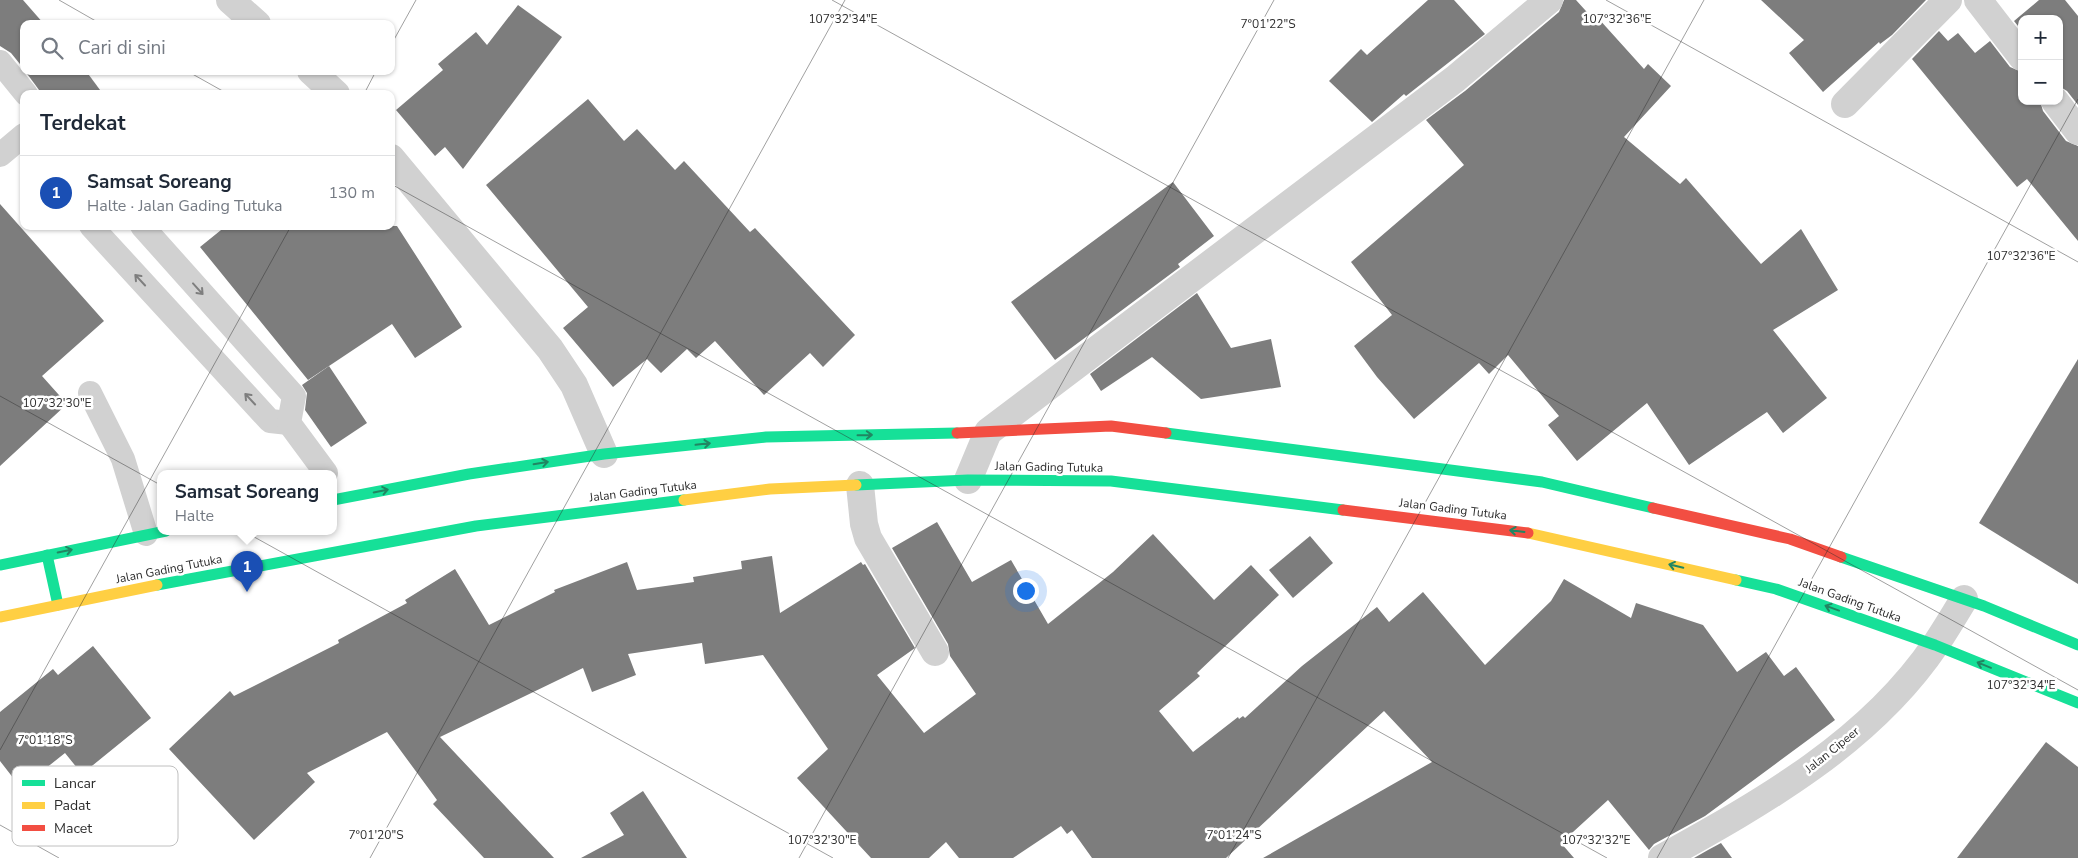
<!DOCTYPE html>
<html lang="id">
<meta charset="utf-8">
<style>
body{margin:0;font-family:"Nunito Sans",sans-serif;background:#f2f2f3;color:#1f2937}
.controls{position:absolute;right:15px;top:15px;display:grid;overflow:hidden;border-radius:10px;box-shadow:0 1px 4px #0004}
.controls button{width:45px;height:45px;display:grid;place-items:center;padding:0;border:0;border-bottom:1px solid #e0e1e3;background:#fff;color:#1f2937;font:25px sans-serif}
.you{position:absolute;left:1025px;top:590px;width:18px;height:18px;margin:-12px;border:4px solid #fff;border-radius:50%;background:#1a73e8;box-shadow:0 0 0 8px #1a73e833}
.badge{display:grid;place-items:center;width:32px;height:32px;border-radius:50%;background:#b45309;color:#fff;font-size:16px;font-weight:700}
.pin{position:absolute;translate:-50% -41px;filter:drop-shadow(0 1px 2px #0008)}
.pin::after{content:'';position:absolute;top:26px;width:18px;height:15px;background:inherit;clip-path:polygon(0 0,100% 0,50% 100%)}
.popup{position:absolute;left:157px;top:470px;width:180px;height:65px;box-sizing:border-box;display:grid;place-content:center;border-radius:10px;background:#fff;filter:drop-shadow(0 1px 4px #0005);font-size:16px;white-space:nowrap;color:#747a83}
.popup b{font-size:19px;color:#1f2937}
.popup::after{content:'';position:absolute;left:50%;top:100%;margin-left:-10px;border:10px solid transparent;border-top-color:#fff}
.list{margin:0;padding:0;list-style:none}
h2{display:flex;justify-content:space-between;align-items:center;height:65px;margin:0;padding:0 20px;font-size:21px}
h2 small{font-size:16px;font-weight:400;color:#747a83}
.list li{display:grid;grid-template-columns:32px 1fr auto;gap:15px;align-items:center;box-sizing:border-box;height:75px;padding:0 20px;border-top:1px solid #e0e1e3}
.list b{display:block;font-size:19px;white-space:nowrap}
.list p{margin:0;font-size:16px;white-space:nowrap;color:#747a83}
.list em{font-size:16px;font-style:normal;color:#747a83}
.icon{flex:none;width:28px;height:28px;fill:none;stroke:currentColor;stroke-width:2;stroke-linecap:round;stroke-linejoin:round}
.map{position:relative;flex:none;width:2078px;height:858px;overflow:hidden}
.search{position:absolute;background:#fff;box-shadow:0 1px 4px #0004;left:20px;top:20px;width:375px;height:55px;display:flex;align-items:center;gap:12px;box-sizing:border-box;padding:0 18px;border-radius:10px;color:#747a83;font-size:19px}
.panel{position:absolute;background:#fff;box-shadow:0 1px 4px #0004;left:20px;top:90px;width:375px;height:140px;border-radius:10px}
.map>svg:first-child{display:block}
</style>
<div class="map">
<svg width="2078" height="858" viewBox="0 0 2078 858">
<rect width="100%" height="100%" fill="#fff"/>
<g fill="#7d7d7d">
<polygon points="0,0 23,0 44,24 24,24 24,69 11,53 0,46"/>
<polygon points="1428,0 1454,0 1485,34 1406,96 1404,94 1372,122 1329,81 1361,49 1367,55"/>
<polygon points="1564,0 1576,0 1595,21 1598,18 1644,69 1648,64 1671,86 1624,137 1680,184 1686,178 1761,264 1801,229 1838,290 1773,330 1827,398 1783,433 1767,412 1689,465 1647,403 1577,461 1548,425 1559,416 1508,355 1489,374 1479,363 1414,419 1377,377 1354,346 1392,315 1351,262 1464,165 1426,120 1465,91 1559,12"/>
<polygon points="1761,0 1926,0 1892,35 1880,44 1879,42 1823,92 1789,53 1804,40"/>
<polygon points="2039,0 2065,0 2078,16 2078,105 2067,91 2059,86 2059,19 2022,19 2022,31 2014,21"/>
<polygon points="518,5 562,37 463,169 445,147 435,156 396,110 443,70 438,64 476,32 487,45"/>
<polygon points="1939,31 1948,41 1958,33 1975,53 1990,41 2010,67 2022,72 2022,101 2040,101 2043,111 2066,141 2078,146 2078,241 2027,179 2017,187 1912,59"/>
<polygon points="25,71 86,71 103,94 42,94"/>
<polygon points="588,99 624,141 637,129 675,170 684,161 750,232 755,228 855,335 823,367 810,353 764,395 715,341 696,358 687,349 661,373 647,359 613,387 563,328 588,307 486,185"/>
<polygon points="1173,182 1214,236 1178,264 1180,267 1055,360 1011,302"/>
<polygon points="0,204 104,321 42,376 67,404 0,466"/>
<polygon points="226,226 397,226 462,327 415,358 392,324 308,380 200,247"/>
<polygon points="1197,293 1231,348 1271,339 1281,387 1201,399 1152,357 1101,391 1090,374"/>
<polygon points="2078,359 2078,584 1979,523"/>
<polygon points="329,366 367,423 331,447 305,410 307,393 302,385"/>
<polygon points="937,522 972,582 1011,560 1048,624 1113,572 1153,534 1214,600 1251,565 1279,595 1197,673 1200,676 1159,711 1193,752 1238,717 1239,719 1243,716 1245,718 1302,666 1377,607 1389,622 1423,592 1485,665 1551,601 1564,579 1631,618 1636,603 1703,625 1737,672 1766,652 1784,676 1796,667 1835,720 1705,816 1654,844 1649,850 1608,800 1561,843 1574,858 1263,858 1432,762 1384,711 1226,858 1092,858 1072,830 1067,834 1061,826 1013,858 959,858 946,842 929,858 871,858 797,778 828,749 763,655 705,664 702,643 628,654 636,675 592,692 583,668 440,737 554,858 484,858 433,804 437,800 387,732 307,773 315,782 254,840 169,749 230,691 234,696 339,643 338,640 407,603 405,600 455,569 489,625 555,592 554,590 627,562 637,590 694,582 693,577 742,569 741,561 772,556 780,613 861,562 863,565 865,564 915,648 877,675 924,733 976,694 950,656 948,644 892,548"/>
<polygon points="1310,536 1333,563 1293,598 1269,570"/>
<polygon points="93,646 151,718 82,774 65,753 21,788 0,761 0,712 53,669 58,675"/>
<polygon points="2046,742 2078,767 2078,858 1957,858"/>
<polygon points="643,791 687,858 581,858 624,835 610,813"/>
<polygon points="1721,843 1732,858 1694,858 1708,850"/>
</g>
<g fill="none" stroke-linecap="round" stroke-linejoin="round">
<g stroke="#d1d1d1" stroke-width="24">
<polyline points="0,62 26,94"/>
<polyline points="0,155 24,135"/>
<polyline points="91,226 270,421 289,423"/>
<polyline points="142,226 294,396 289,423 326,473"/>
<polyline points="90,393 123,459 146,534"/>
</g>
<g stroke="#d1d1d1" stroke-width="28">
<polyline points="230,0 257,24"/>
<polyline points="1978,0 2022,57"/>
<polyline points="311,71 336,94"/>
<polyline points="2055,101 2078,131"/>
<polyline points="1845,104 1948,0"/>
<polyline points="391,158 550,349 574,385 604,454"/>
<polyline points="968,480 988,432 1455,79 1549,0"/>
<polyline points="860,485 864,524 868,538 935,652"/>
<path d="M 1662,858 C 1763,802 1870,742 1936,644 C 1946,629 1955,614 1964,599"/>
</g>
<g stroke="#16e098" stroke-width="11">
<polyline points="1166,433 1542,482 1653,508"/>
<polyline points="856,485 968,480 1111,481 1343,510"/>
<polyline points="333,500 469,474 604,454 766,437 957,433"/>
<polyline points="47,555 58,605"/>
<polyline points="1841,557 1984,606 2078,645"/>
<polyline points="0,565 166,531"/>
<polyline points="1736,580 1776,589 1935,645 2078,703"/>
<polyline points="157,585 476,526 684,500"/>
</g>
<g stroke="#ffcf43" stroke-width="11">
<polyline points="684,500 770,489 856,485"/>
<polyline points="1528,533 1736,580"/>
<polyline points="0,617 157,585"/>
</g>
<g stroke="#f24e42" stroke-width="11">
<polyline points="957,433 1111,426 1166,433"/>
<polyline points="1653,508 1790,539 1841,557"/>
<polyline points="1343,510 1528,533"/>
</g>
</g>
<defs><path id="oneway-shaft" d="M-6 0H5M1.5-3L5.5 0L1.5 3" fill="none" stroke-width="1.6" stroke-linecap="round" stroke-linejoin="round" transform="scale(1.25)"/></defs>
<g stroke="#7e7e7e">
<use href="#oneway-shaft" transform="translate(140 280) rotate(-133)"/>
<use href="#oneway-shaft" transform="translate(198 289) rotate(48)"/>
<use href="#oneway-shaft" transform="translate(250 399) rotate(-133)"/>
</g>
<g stroke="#218662">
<use href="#oneway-shaft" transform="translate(865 435) rotate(-1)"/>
<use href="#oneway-shaft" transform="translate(703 444) rotate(-6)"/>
<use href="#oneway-shaft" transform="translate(541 463) rotate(-9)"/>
<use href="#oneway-shaft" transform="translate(381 491) rotate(-11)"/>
<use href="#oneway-shaft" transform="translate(1517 531) rotate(-173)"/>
<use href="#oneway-shaft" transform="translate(65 551) rotate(-12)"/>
<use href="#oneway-shaft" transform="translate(1676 566) rotate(-167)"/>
<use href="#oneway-shaft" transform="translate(1832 608) rotate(-160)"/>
<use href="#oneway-shaft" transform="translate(1984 665) rotate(-158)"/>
</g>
<path fill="none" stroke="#2c2c2c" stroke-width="1" stroke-opacity="0.45" d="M 59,0 L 101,24M 832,0 L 2078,690M 1606,0 L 2078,262M 391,45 L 416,0M 187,71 L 228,94M 364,94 L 376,71M 391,184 L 1607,858M 0,396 L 833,858M 0,750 L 291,226M 0,825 L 59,858M 370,858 L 845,0M 799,858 L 1274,0M 1228,858 L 1704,0M 1657,858 L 2078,99"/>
<g text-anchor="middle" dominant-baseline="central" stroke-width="5" stroke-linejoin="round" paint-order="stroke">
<g font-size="12" fill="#2c2c2c" stroke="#fff">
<text transform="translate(1049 467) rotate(1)">Jalan Gading Tutuka</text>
<text transform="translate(643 491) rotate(-7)">Jalan Gading Tutuka</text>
<text transform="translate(1453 509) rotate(7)">Jalan Gading Tutuka</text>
<text transform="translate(169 569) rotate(-11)">Jalan Gading Tutuka</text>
<text transform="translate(1850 600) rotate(20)">Jalan Gading Tutuka</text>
<text transform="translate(1832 750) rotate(-39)">Jalan Cipeer</text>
</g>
</g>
<rect x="12" y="766" width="166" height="80" rx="8" fill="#fff" stroke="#c0c0c0" stroke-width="1"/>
<rect x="22" y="780" width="23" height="6" fill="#16e098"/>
<rect x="22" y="802" width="23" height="7" fill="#ffcf43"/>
<rect x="22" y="825" width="23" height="6" fill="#f24e42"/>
<g font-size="14" fill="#2c2c2c">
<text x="54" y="788">Lancar</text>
<text x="54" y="810">Padat</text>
<text x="54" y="833">Macet</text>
</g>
<g font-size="12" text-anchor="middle" fill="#2c2c2c" stroke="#fff" stroke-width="5" stroke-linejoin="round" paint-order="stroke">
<text x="843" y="23">107°32'34"E</text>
<text x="1617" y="23">107°32'36"E</text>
<text x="1268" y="28">7°01'22"S</text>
<text x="2021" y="260">107°32'36"E</text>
<text x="57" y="407">107°32'30"E</text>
<text x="2021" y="689">107°32'34"E</text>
<text x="45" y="744">7°01'18"S</text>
<text x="376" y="839">7°01'20"S</text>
<text x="1234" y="839">7°01'24"S</text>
<text x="822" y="844">107°32'30"E</text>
<text x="1596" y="844">107°32'32"E</text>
</g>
</svg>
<div class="controls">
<button>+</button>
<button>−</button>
</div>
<div class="you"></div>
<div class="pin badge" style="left:247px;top:592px;background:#1a4fb4">1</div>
<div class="popup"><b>Samsat Soreang</b>Halte</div>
<div class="search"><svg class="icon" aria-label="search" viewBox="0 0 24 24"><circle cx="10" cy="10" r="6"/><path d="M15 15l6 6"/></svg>Cari di sini</div>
<section class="panel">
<h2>Terdekat<small></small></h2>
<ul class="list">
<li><span class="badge" style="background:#1a4fb4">1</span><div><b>Samsat Soreang</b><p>Halte · Jalan Gading Tutuka</p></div><em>130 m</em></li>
</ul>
</section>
</div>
